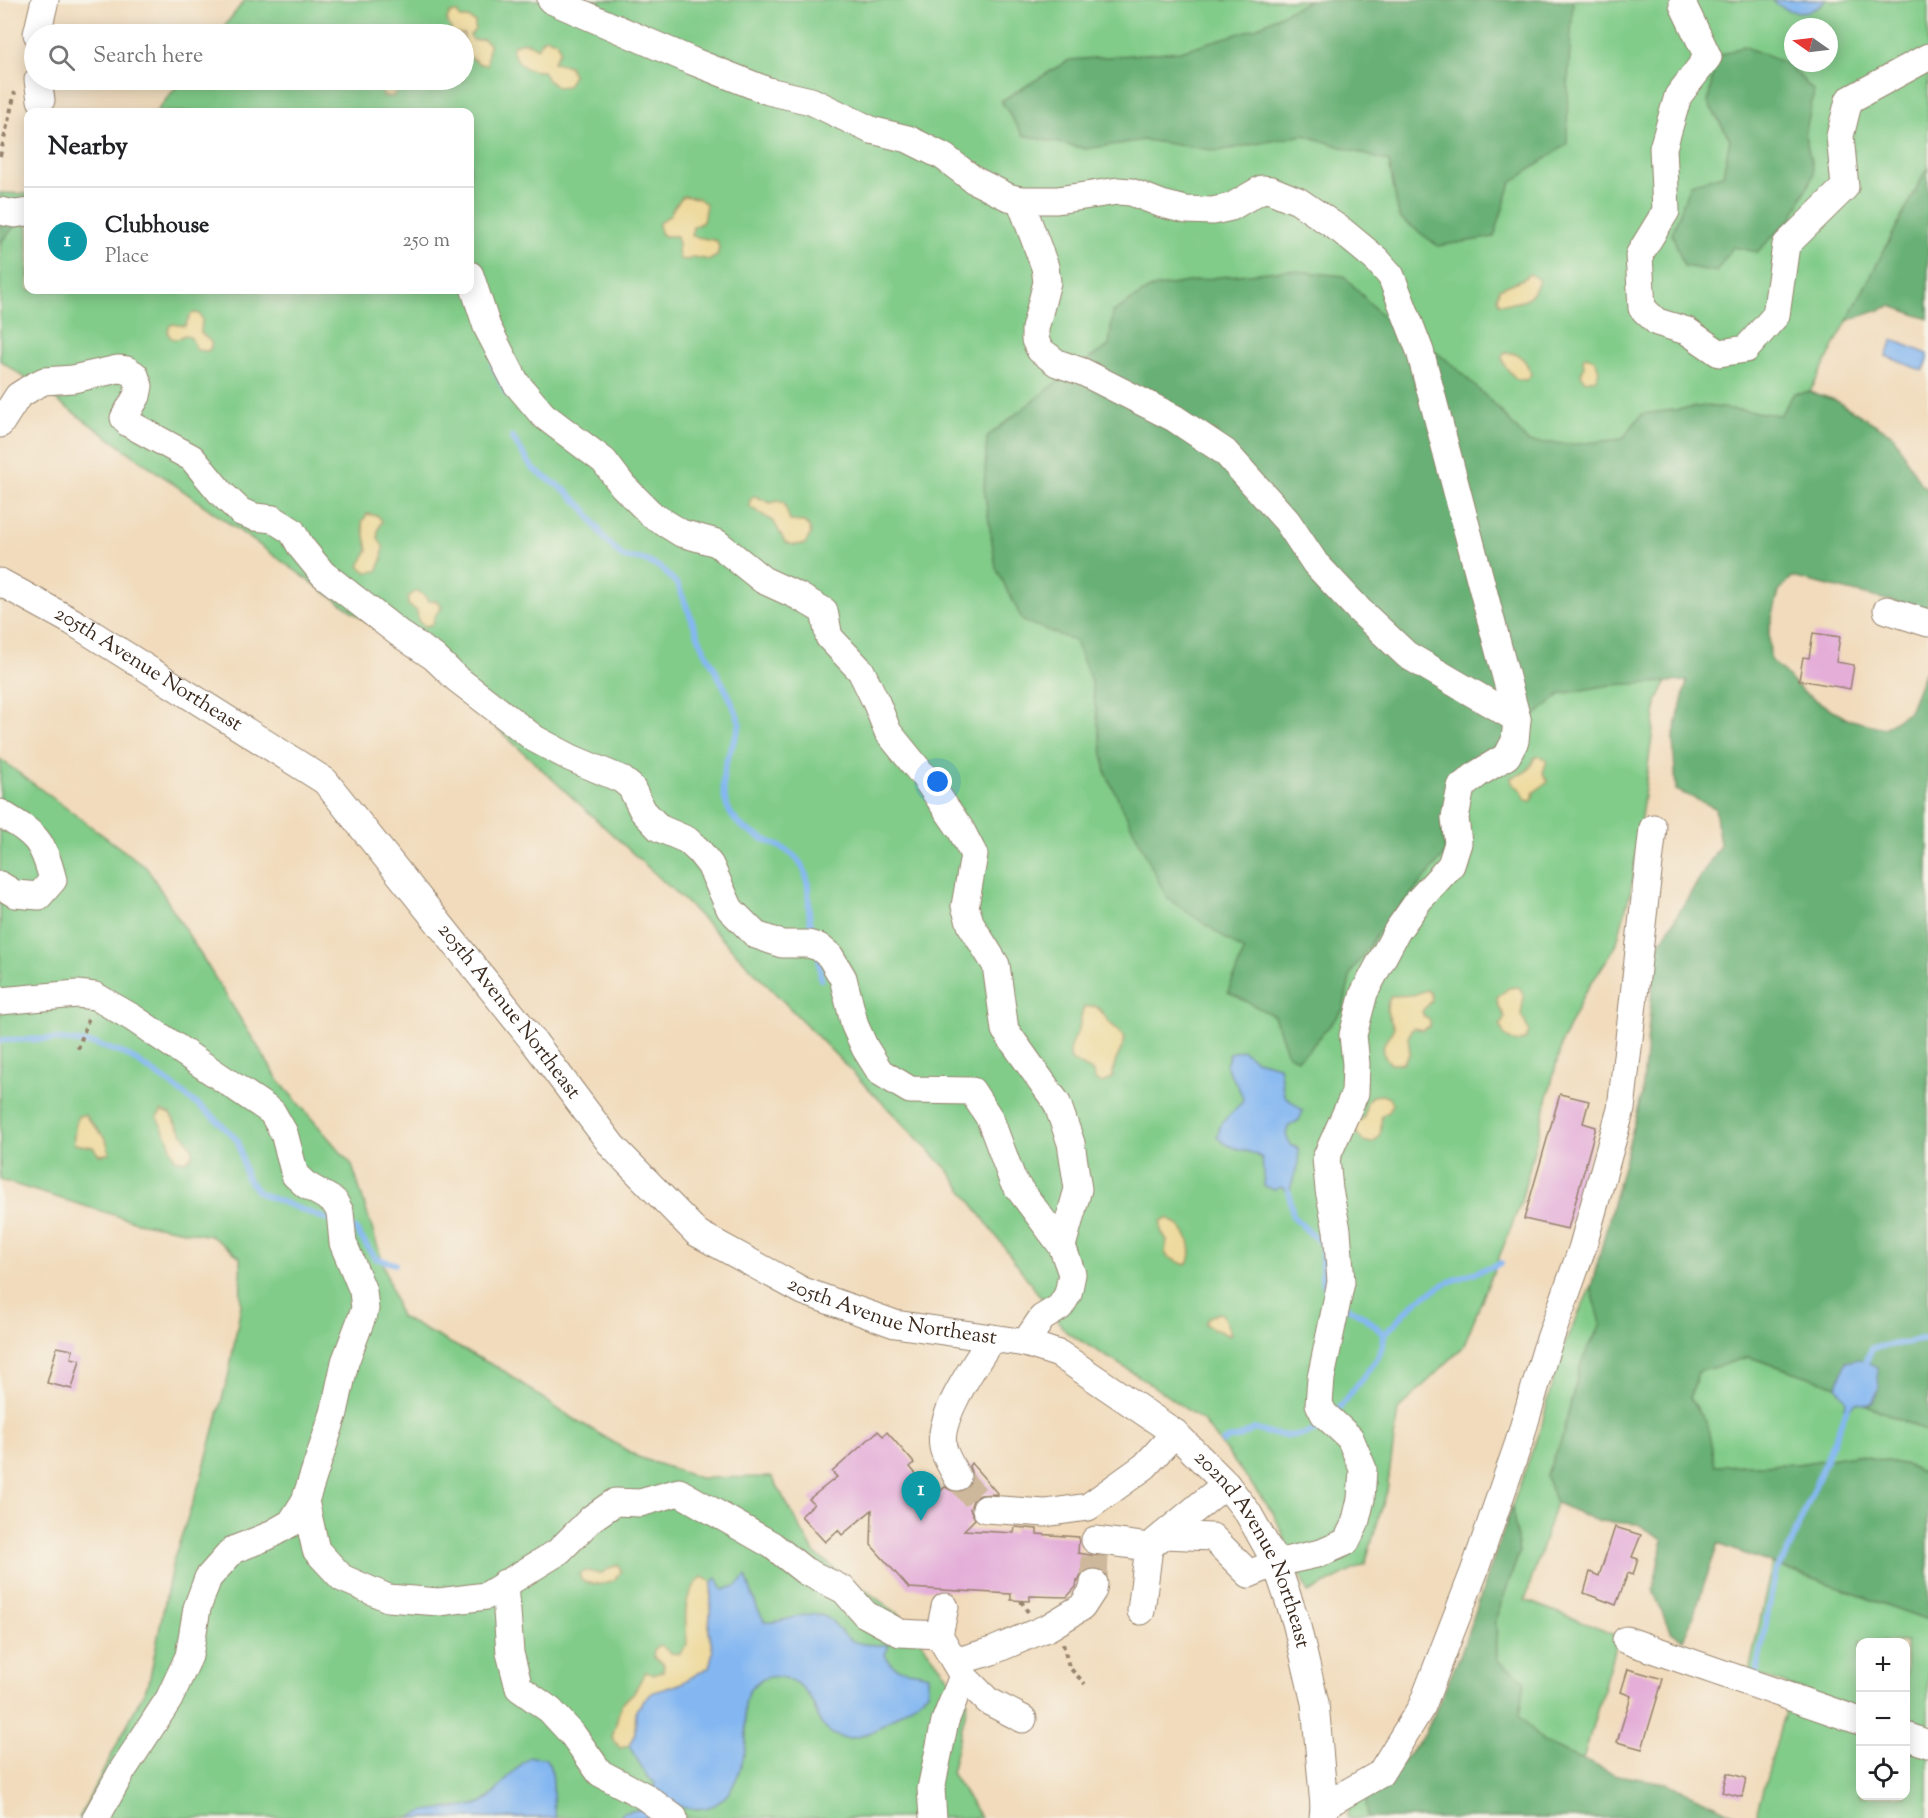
<!DOCTYPE html>
<meta charset="utf-8">
<style>
body{margin:0;font-family:"Sorts Mill Goudy",serif;background:#f6f6f6;color:#202124}
.controls{position:absolute;right:18px;bottom:18px;display:grid;overflow:hidden;border-radius:12px;box-shadow:0 3px 15px #0003}
.controls button{width:54px;height:54px;display:grid;place-items:center;padding:0;border:0;border-bottom:2px solid #e0e0e0;background:#fff;color:#202124;font:30px sans-serif}
.compass{position:absolute;left:1784px;top:18px;width:54px;height:54px;border-radius:50%;background:#fff;box-shadow:0 3px 15px #0003;rotate:284deg}
.you{position:absolute;left:938px;top:782px;width:21px;height:21px;margin:-15px;border:4px solid #fff;border-radius:50%;background:#1a73e8;box-shadow:0 0 0 9px #1a73e833}
.badge{display:grid;place-items:center;width:39px;height:39px;border-radius:50%;background:#d1495b;color:#fff;font-size:20px;font-weight:700}
.pin{position:absolute;translate:-50% -50px;filter:drop-shadow(0 2px 3px #0008)}
.pin::after{content:'';position:absolute;top:32px;width:21px;height:18px;background:inherit;clip-path:polygon(0 0,100% 0,50% 100%)}
.list{margin:0;padding:0;list-style:none}
h2{display:flex;justify-content:space-between;align-items:center;height:78px;margin:0;padding:0 24px;font-size:26px}
h2 small{font-size:20px;font-weight:400;color:#757577}
.list li{display:grid;grid-template-columns:39px 1fr auto;gap:18px;align-items:center;box-sizing:border-box;height:108px;padding:0 24px;border-top:2px solid #e0e0e0}
.list b{display:block;font-size:22px;white-space:nowrap}
.list p{margin:0;font-size:20px;white-space:nowrap;color:#757577}
.list em{font-size:20px;font-style:normal;color:#757577}
.icon{flex:none;width:33px;height:33px;fill:none;stroke:currentColor;stroke-width:2;stroke-linecap:round;stroke-linejoin:round}
.map{position:relative;flex:none;width:1928px;height:1818px;overflow:hidden}
.search{position:absolute;background:#fff;box-shadow:0 3px 15px #0003;left:24px;top:24px;width:450px;height:66px;display:flex;align-items:center;gap:15px;box-sizing:border-box;padding:0 21px;border-radius:33px;color:#757577;font-size:22px}
.panel{position:absolute;background:#fff;box-shadow:0 3px 15px #0003;left:24px;top:108px;width:450px;height:186px;border-radius:12px}
.map>svg:first-child{display:block}
</style>
<div class="map">
<svg width="1928" height="1818" viewBox="0 0 1928 1818">
<rect width="100%" height="100%" fill="#f7f3e8"/>
<filter id="ink" filterUnits="userSpaceOnUse"><feTurbulence type="fractalNoise" baseFrequency=".0167" numOctaves="2"/><feDisplacementMap in="SourceGraphic" scale="12" xChannelSelector="R" yChannelSelector="G"/><feConvolveMatrix kernelMatrix="1 2 1 2 8 2 1 2 1" color-interpolation-filters="sRGB"/></filter>
<filter id="wash" filterUnits="userSpaceOnUse"><feTurbulence type="fractalNoise" baseFrequency=".008" numOctaves="4" result="noise"/><feDisplacementMap in="SourceGraphic" scale="24" xChannelSelector="R" yChannelSelector="G"/><feGaussianBlur stdDeviation="1.35" result="paint"/><feColorMatrix in="noise" values="0 0 0 0 0 0 0 0 0 0 0 0 0 0 0 0 0 1.4 0 .05"/><feComposite in="paint" operator="in"/></filter>
<g filter="url(#wash)">
<rect width="100%" height="100%" fill="#f1dbbc"/>
<g fill="#81cc89" stroke="#5e7b54" stroke-width="1.5" fill-rule="evenodd">
<path d="M 245,0 L 1928,0 L 1928,167 L 1790,430 L 1657,701 L 1631,889 L 1616,946 L 1584,994 L 1562,1042 L 1520,1205 L 1463,1347 L 1398,1410 L 1387,1491 L 1365,1564 L 1308,1593 L 1274,1514 L 1203,1421 L 1137,1375 L 1066,1332 L 948,1170 L 691,907 L 433,669 L 0,360 L 0,193 L 28,194 L 28,290 L 470,290 L 470,112 L 156,112 L 182,80 L 464,80 L 464,34 L 218,34 ZM 1793,27 L 1829,27 L 1829,63 L 1793,63 Z"/>
<polygon points="0,759 147,868 279,1081 352,1165 400,1317 504,1371 561,1411 638,1457 699,1478 772,1477 815,1554 901,1616 968,1702 951,1773 981,1818 79,1818 149,1682 173,1561 202,1475 229,1373 241,1305 240,1257 211,1236 137,1222 0,1180"/>
<polygon points="1591,1287 1601,1323 1581,1363 1561,1441 1547,1476 1556,1503 1525,1600 1618,1636 1583,1760 1544,1743 1520,1716 1525,1680 1497,1660 1496,1617 1519,1554 1512,1506 1542,1424 1559,1356"/>
<polygon points="1749,1357 1837,1386 1846,1400 1844,1407 1855,1402 1867,1405 1928,1432 1928,1476 1907,1465 1855,1455 1798,1464 1714,1466 1707,1423 1690,1398 1698,1372"/>
<polygon points="1772,1564 1928,1620 1928,1733 1906,1725 1906,1642 1860,1642 1860,1710 1749,1672"/>
<polygon points="1788,1701 1860,1726 1860,1796 1906,1796 1906,1742 1928,1750 1928,1818 1755,1818"/>
<polygon points="1365,1795 1368,1818 1347,1818 1348,1808"/>
</g>
<g fill="#68b075" stroke="#526d4a" stroke-width="1.5">
<polygon points="1309,0 1573,0 1568,83 1567,144 1511,183 1494,237 1438,246 1399,217 1389,162 1304,135 1218,151 1144,140 1086,149 1023,135 1001,101 1069,60 1180,51 1254,29"/>
<polygon points="1743,46 1788,64 1814,92 1805,136 1814,174 1792,218 1757,252 1733,247 1716,272 1684,266 1672,234 1690,184 1723,175 1730,139 1708,103 1716,57"/>
<polygon points="1928,167 1928,319 1891,306 1847,321"/>
<polygon points="0,220 18,223 0,243"/>
<polygon points="1288,270 1344,276 1377,311 1451,363 1497,407 1528,442 1576,444 1622,439 1642,414 1706,406 1780,415 1794,393 1810,392 1835,400 1893,435 1920,483 1928,489 1928,610 1792,577 1779,591 1769,630 1770,659 1804,693 1847,719 1884,728 1909,711 1925,671 1928,668 1928,1432 1867,1405 1873,1402 1846,1362 1837,1386 1749,1357 1698,1372 1690,1398 1707,1423 1715,1466 1798,1464 1855,1455 1907,1465 1928,1476 1928,1620 1718,1544 1694,1614 1683,1640 1670,1631 1653,1590 1663,1539 1638,1524 1597,1521 1556,1503 1546,1476 1561,1441 1581,1363 1601,1324 1591,1287 1642,1094 1656,950 1720,845 1715,808 1676,790 1673,738 1687,681 1610,685 1561,694 1492,750 1458,772 1442,830 1446,853 1375,937 1351,973 1343,1010 1308,1051 1297,1059 1288,1055 1274,1016 1228,992 1244,951 1167,898 1106,774 1092,684 1075,641 1023,621 996,568 984,489 987,437 1076,367 1109,346 1113,312 1151,288 1219,277"/>
<polygon points="1512,1506 1519,1553 1496,1618 1497,1660 1525,1680 1520,1716 1544,1743 1617,1775 1666,1783 1744,1818 1368,1818 1365,1795 1391,1775 1425,1734 1461,1653"/>
</g>
<g fill="#eeda9e" stroke="#94825e" stroke-width="1.5">
<polygon points="457,12 460,18 468,18 475,22 475,30 470,35 473,41 483,39 489,44 487,65 480,64 464,53 464,34 453,34 447,20 450,13"/>
<path d="M 548,38 L 557,42 L 560,50 L 553,62 L 569,66 L 573,75 L 567,86 L 557,87 L 548,80 L 543,71 C 524,71 521,67 512,51 L 514,45 C 524,41 529,42 537,48 L 543,39 Z"/>
<polygon points="389,80 417,80 414,89 398,89 392,97 383,96 382,88"/>
<polygon points="683,196 698,198 706,204 703,222 693,227 692,236 717,241 719,248 717,256 710,260 693,257 687,260 679,259 677,236 665,236 660,233 659,223 670,215 674,207"/>
<path d="M 1530,274 L 1539,280 C 1534,300 1517,305 1499,303 L 1497,297 L 1499,289 L 1523,279 Z"/>
<path d="M 195,313 L 199,314 L 202,319 L 201,333 L 211,342 L 211,347 L 208,351 L 197,350 C 192,343 194,336 184,335 L 178,339 L 171,338 L 168,333 L 169,327 L 172,324 L 185,326 L 191,314 Z"/>
<path d="M 1505,352 C 1521,353 1527,361 1531,375 L 1526,380 L 1516,379 L 1504,365 L 1502,357 Z"/>
<polygon points="1586,356 1595,360 1599,370 1596,379 1585,381 1581,374 1584,367 1583,358"/>
<polygon points="755,496 770,503 778,501 784,503 790,521 804,522 809,527 811,534 805,544 793,545 785,542 774,522 750,507 750,500"/>
<path d="M 367,514 L 378,516 L 382,521 C 377,531 375,537 383,546 L 382,560 L 377,571 L 367,572 L 359,566 L 368,550 L 362,522 Z"/>
<polygon points="417,591 425,596 428,601 436,601 442,607 434,617 433,624 425,626 418,621 417,611 408,605 408,597"/>
<path d="M 1539,756 L 1547,760 L 1543,773 L 1548,782 L 1534,792 L 1532,801 L 1526,800 L 1521,790 L 1512,783 L 1511,777 C 1523,774 1530,772 1534,758 Z"/>
<polygon points="1519,987 1524,996 1521,1015 1529,1031 1526,1039 1516,1043 1505,1036 1500,1026 1505,1017 1498,1005 1497,997 1509,988"/>
<path d="M 1427,990 L 1431,994 L 1432,1001 L 1422,1011 L 1423,1015 L 1430,1021 L 1430,1026 L 1423,1030 L 1413,1028 C 1406,1036 1409,1044 1410,1053 L 1403,1063 L 1390,1063 C 1374,1046 1387,1044 1394,1027 C 1387,1015 1384,1008 1391,996 L 1413,995 Z"/>
<path d="M 1095,1006 C 1106,1013 1103,1017 1111,1024 C 1116,1029 1121,1032 1125,1038 C 1121,1055 1113,1058 1113,1077 L 1103,1083 L 1096,1081 L 1092,1071 L 1071,1060 C 1068,1044 1071,1045 1078,1032 C 1080,1027 1080,1016 1084,1007 Z"/>
<path d="M 1382,1095 L 1389,1098 L 1392,1104 L 1389,1112 L 1382,1115 C 1379,1127 1385,1135 1372,1143 L 1363,1141 L 1356,1133 L 1356,1124 L 1364,1117 L 1367,1102 L 1372,1096 Z"/>
<polygon points="162,1111 170,1114 193,1149 192,1156 185,1161 175,1159 168,1139 157,1117"/>
<path d="M 85,1115 C 95,1130 109,1135 109,1154 L 99,1155 L 93,1147 L 74,1144 C 73,1139 76,1122 78,1116 Z"/>
<path d="M 1167,1218 C 1185,1227 1195,1243 1189,1263 L 1185,1265 L 1168,1257 L 1165,1253 L 1167,1240 L 1161,1231 L 1161,1221 Z"/>
<polygon points="1219,1313 1222,1314 1231,1333 1229,1336 1205,1324 1209,1317"/>
<path d="M 618,1564 L 621,1571 C 613,1586 596,1586 582,1581 L 579,1574 L 587,1571 L 600,1574 Z"/>
<path d="M 702,1577 L 712,1582 L 709,1631 L 713,1652 L 709,1668 L 680,1684 L 651,1693 L 636,1710 L 635,1733 L 629,1746 L 620,1748 L 612,1738 L 621,1705 L 634,1692 L 646,1671 L 654,1675 L 663,1671 L 664,1664 L 654,1658 C 653,1651 653,1648 660,1645 L 671,1653 L 679,1654 L 687,1645 C 686,1618 680,1598 702,1577 Z"/>
</g>
<g fill="#84b7f1" stroke="#607088" stroke-width="1.5">
<path d="M 1773,0 L 1826,0 C 1812,16 1788,16 1773,0 Z"/>
<polygon points="1893,340 1928,354 1928,360 1923,371 1886,356"/>
<path d="M 1242,1050 L 1256,1060 L 1279,1066 L 1284,1095 L 1303,1111 L 1299,1120 L 1288,1127 L 1286,1135 L 1291,1145 L 1299,1149 L 1298,1164 L 1289,1192 L 1281,1187 L 1274,1190 L 1264,1186 L 1262,1158 C 1244,1147 1232,1152 1217,1137 L 1221,1124 L 1243,1101 C 1241,1085 1231,1080 1226,1065 L 1230,1053 Z"/>
<polygon points="1859,1359 1877,1368 1879,1388 1873,1402 1867,1405 1855,1402 1850,1408 1844,1407 1846,1400 1837,1386 1846,1362"/>
<path d="M 746,1576 L 757,1608 L 765,1622 C 783,1624 801,1611 820,1615 C 833,1617 838,1631 848,1638 C 858,1646 876,1645 889,1645 L 885,1655 C 898,1676 908,1668 928,1675 L 928,1692 C 920,1700 912,1705 903,1711 C 881,1727 848,1754 823,1726 C 816,1719 817,1710 812,1701 C 803,1683 779,1669 759,1681 C 738,1694 746,1719 746,1739 C 746,1751 742,1764 738,1775 C 724,1810 703,1814 669,1804 L 662,1818 L 620,1818 L 623,1813 L 642,1809 L 652,1792 L 655,1783 L 647,1776 L 629,1746 L 635,1733 L 636,1710 L 651,1693 L 680,1684 L 709,1667 L 713,1652 L 709,1631 L 712,1582 L 717,1577 L 723,1590 L 736,1586 Z"/>
<path d="M 530,1757 L 545,1758 C 559,1777 549,1795 556,1818 L 410,1818 C 429,1804 463,1812 483,1802 C 496,1795 502,1783 512,1773 C 518,1767 524,1762 530,1757 Z"/>
</g>
<g fill="none" stroke-linecap="round" stroke-linejoin="round">
<g stroke="#84b7f1" stroke-width="6">
<polyline points="493,365 507,394"/>
<path d="M 512,437 L 533,469 L 566,491 L 584,508 L 606,541 L 623,557 L 644,560 L 661,568 L 678,585 L 701,643 L 731,700 L 740,723 C 735,744 722,762 723,784 C 725,847 788,832 804,870 C 811,885 807,904 810,920 C 811,926 813,932 815,937"/>
<polyline points="819,959 821,979"/>
<polyline points="0,1041 4,1040 53,1039 95,1044 127,1055 165,1080 215,1118 238,1141 246,1177 259,1193 333,1222"/>
<polyline points="1289,1192 1293,1217 1322,1244 1322,1279 1329,1295"/>
<polyline points="348,1227 356,1230 375,1258 395,1264"/>
<path d="M 1344,1307 C 1361,1312 1372,1322 1384,1335"/>
<polyline points="1863,1369 1872,1348 1928,1339"/>
<polyline points="1334,1415 1377,1359 1383,1346 1384,1335 1415,1302 1446,1283 1501,1263"/>
<path d="M 1223,1442 L 1230,1438 L 1238,1438 L 1254,1429 C 1275,1436 1307,1441 1324,1424"/>
<polyline points="1756,1674 1776,1570 1787,1554 1850,1401"/>
</g>
</g>
<g id="blocks">
<g fill="#e4aed9">
<polygon points="1813,633 1840,637 1836,662 1854,665 1850,689 1799,680 1803,657 1809,658"/>
<polygon points="1560,1094 1589,1101 1583,1123 1596,1127 1568,1229 1524,1219"/>
<polygon points="57,1347 73,1350 71,1358 80,1360 72,1389 47,1383"/>
<polygon points="878,1431 883,1436 887,1432 914,1463 910,1467 935,1496 945,1487 956,1493 965,1491 970,1486 973,1478 969,1466 971,1463 998,1494 980,1495 973,1500 970,1509 975,1519 964,1530 1014,1533 1015,1527 1037,1529 1037,1534 1079,1537 1078,1553 1103,1557 1102,1570 1096,1567 1089,1568 1082,1573 1078,1582 1077,1581 1076,1587 1067,1597 1030,1596 1029,1601 1011,1600 1011,1594 909,1588 871,1545 872,1510 842,1535 838,1530 825,1542 801,1516 814,1504 809,1499 837,1477 832,1472"/>
<polygon points="1615,1527 1641,1535 1632,1557 1638,1559 1633,1575 1628,1573 1616,1605 1584,1593 1590,1572 1599,1576"/>
<polygon points="1628,1669 1663,1679 1642,1749 1617,1742 1631,1696 1621,1692"/>
<polygon points="1727,1773 1746,1778 1742,1797 1722,1792"/>
</g>
</g>
</g>
<g filter="url(#ink)">
<use href="#blocks" fill-opacity="0" stroke="#96826d" stroke-width="1.5"/>
<g fill="none" stroke-linecap="round" stroke-linejoin="round">
<g stroke="#cdb89c" stroke-width="27" stroke-dasharray="27 14" stroke-linecap="butt">
<polyline points="957,1477 986,1509"/>
<polyline points="1094,1583 1095,1554"/>
</g>
<g stroke="#96826d" stroke-width="29">
<g id="minor">
<polyline points="551,0 692,61 768,91 811,101 871,130 908,139 944,157 974,180 1008,197 1020,200 1057,200 1118,191 1131,192 1162,204 1186,210 1213,211 1231,207 1262,189 1271,190 1298,201 1342,231 1377,260 1391,276 1420,351 1517,719 1515,741 1507,756 1479,773 1461,787 1455,818 1458,843 1451,865 1419,900 1397,931 1364,993 1353,1035 1356,1064 1355,1093 1326,1158 1329,1190 1337,1230 1341,1282 1321,1378 1319,1404 1324,1414 1350,1438 1363,1469 1361,1499 1355,1524 1346,1542 1321,1553 1276,1563 1249,1574 1212,1537 1164,1535"/>
<polyline points="1683,0 1683,5 1708,57 1678,96 1663,148 1666,211 1639,255 1642,308 1657,322 1687,331 1719,353 1746,349 1776,315 1786,245 1845,187 1840,136 1849,100 1928,57"/>
<polyline points="37,34 45,0"/>
<polyline points="38,80 41,100"/>
<polyline points="1020,200 1045,267 1047,282 1035,329 1035,340 1040,350 1057,363 1083,372 1174,418 1225,452 1287,521 1315,563 1359,610 1407,655 1517,719"/>
<polyline points="0,211 15,214 28,212"/>
<polyline points="470,275 487,327 516,383 543,415 604,461 623,486 652,515 681,533 717,543 763,580 798,596 824,611 829,637 861,671 876,702 888,732 926,779 961,830 974,855 965,906 971,925 996,965 1005,1030 1057,1103 1071,1143 1078,1189 1062,1246 1072,1274 1068,1294 1060,1307 1042,1318 1025,1343"/>
<polyline points="0,424 18,396 32,387 44,381 73,379 118,369 127,370 135,375 139,386 137,396 124,418 128,423 192,458 221,493 241,512 255,517 273,519 292,531 301,547 323,574 400,634 434,657 456,678 535,739 571,758 621,779 631,787 643,811 659,828 687,840 699,851 710,865 730,909 756,935 782,944 808,944 819,947 830,956 843,978 855,1026 865,1048 880,1072 910,1090 972,1091 990,1119 1013,1181 1062,1246"/>
<path id="s1" d="M 0,582 L 73,622 L 325,781 L 534,1042 L 613,1147 L 697,1233 L 803,1291 L 895,1324 L 1025,1343 L 1059,1354 L 1175,1433 L 1226,1484 L 1248,1513 L 1276,1563 L 1296,1622 L 1315,1703 L 1324,1806 L 1323,1818"/>
<polyline points="1887,610 1928,623"/>
<path d="M 0,813 C 36,835 42,838 53,880 L 39,896 L 15,894 L 0,885"/>
<polyline points="0,1001 77,994 95,996 133,1018 272,1112 284,1133 295,1175 306,1185 334,1201 340,1212 343,1243 363,1291 365,1309 345,1362 334,1413 305,1501 316,1550 342,1578 388,1598 439,1602 486,1596 558,1552 592,1518 615,1502 640,1503 679,1492 772,1545 805,1571 844,1590 865,1614 900,1633 939,1635"/>
<path d="M 957,1477 C 952,1467 945,1457 943,1447 C 937,1417 976,1363 992,1338"/>
<polyline points="986,1509 1045,1513 1088,1507 1145,1466 1175,1433"/>
<polyline points="1095,1540 1149,1547"/>
<polyline points="505,1583 510,1653 519,1688 550,1710 573,1735 600,1773 644,1796 674,1818"/>
<polyline points="945,1607 939,1635 963,1676 988,1701 1023,1719"/>
<polyline points="1141,1611 1149,1547 1226,1484"/>
<polyline points="1626,1640 1860,1721"/>
<polyline points="955,1662 992,1651 1049,1627 1082,1607 1093,1590 1094,1583"/>
<polyline points="1906,1736 1928,1744"/>
<polyline points="1324,1806 1380,1774 1422,1706 1474,1572 1519,1442 1546,1350 1582,1249 1621,1109 1653,828"/>
<polyline points="96,1818 122,1771 169,1699 189,1656 197,1608 208,1578 233,1550 266,1537 291,1523 305,1501"/>
<polyline points="933,1818 931,1789 945,1721 963,1676"/>
</g>
</g>
<g stroke="#96826d" stroke-width="4" stroke-dasharray="4.5 4.5" stroke-linecap="butt">
<polyline points="0,156 15,92"/>
<polyline points="78,1049 89,1017"/>
<polyline points="1021,1601 1028,1612"/>
<polyline points="1063,1644 1069,1667 1085,1684"/>
</g>
<use href="#minor" stroke="#fff" stroke-width="27"/>
</g>
</g>
<g text-anchor="middle" dominant-baseline="central" stroke-width="4.5" stroke-linejoin="round" paint-order="stroke">
<g font-size="21" fill="#3b2a1e" stroke="#f7f3e8">
<text stroke="none"><textPath href="#s1" startOffset="172">205th Avenue Northeast</textPath></text>
<text stroke="none"><textPath href="#s1" startOffset="676">205th Avenue Northeast</textPath></text>
<text stroke="none"><textPath href="#s1" startOffset="1180">205th Avenue Northeast</textPath></text>
<text stroke="none"><textPath href="#s1" startOffset="1636">202nd Avenue Northeast</textPath></text>
</g>
</g>
</svg>
<div class="controls">
<button>+</button>
<button>−</button>
<button><svg class="icon" aria-label="locate" viewBox="0 0 24 24"><circle cx="12" cy="12" r="6"/><path d="M12 2v4M12 18v4M2 12h4M18 12h4"/></svg></button>
</div>
<svg class="compass" viewBox="-18 -18 36 36"><path d="M0-13l5 13h-10z" fill="#e53935"/><path d="M0 13l5-13h-10z" fill="#757577"/></svg>
<div class="you"></div>
<div class="pin badge" style="left:921px;top:1521px;background:#0f9aa8">1</div>
<div class="search"><svg class="icon" aria-label="search" viewBox="0 0 24 24"><circle cx="10" cy="10" r="6"/><path d="M15 15l6 6"/></svg>Search here</div>
<section class="panel">
<h2>Nearby<small></small></h2>
<ul class="list">
<li><span class="badge" style="background:#0f9aa8">1</span><div><b>Clubhouse</b><p>Place</p></div><em>250 m</em></li>
</ul>
</section>
</div>
